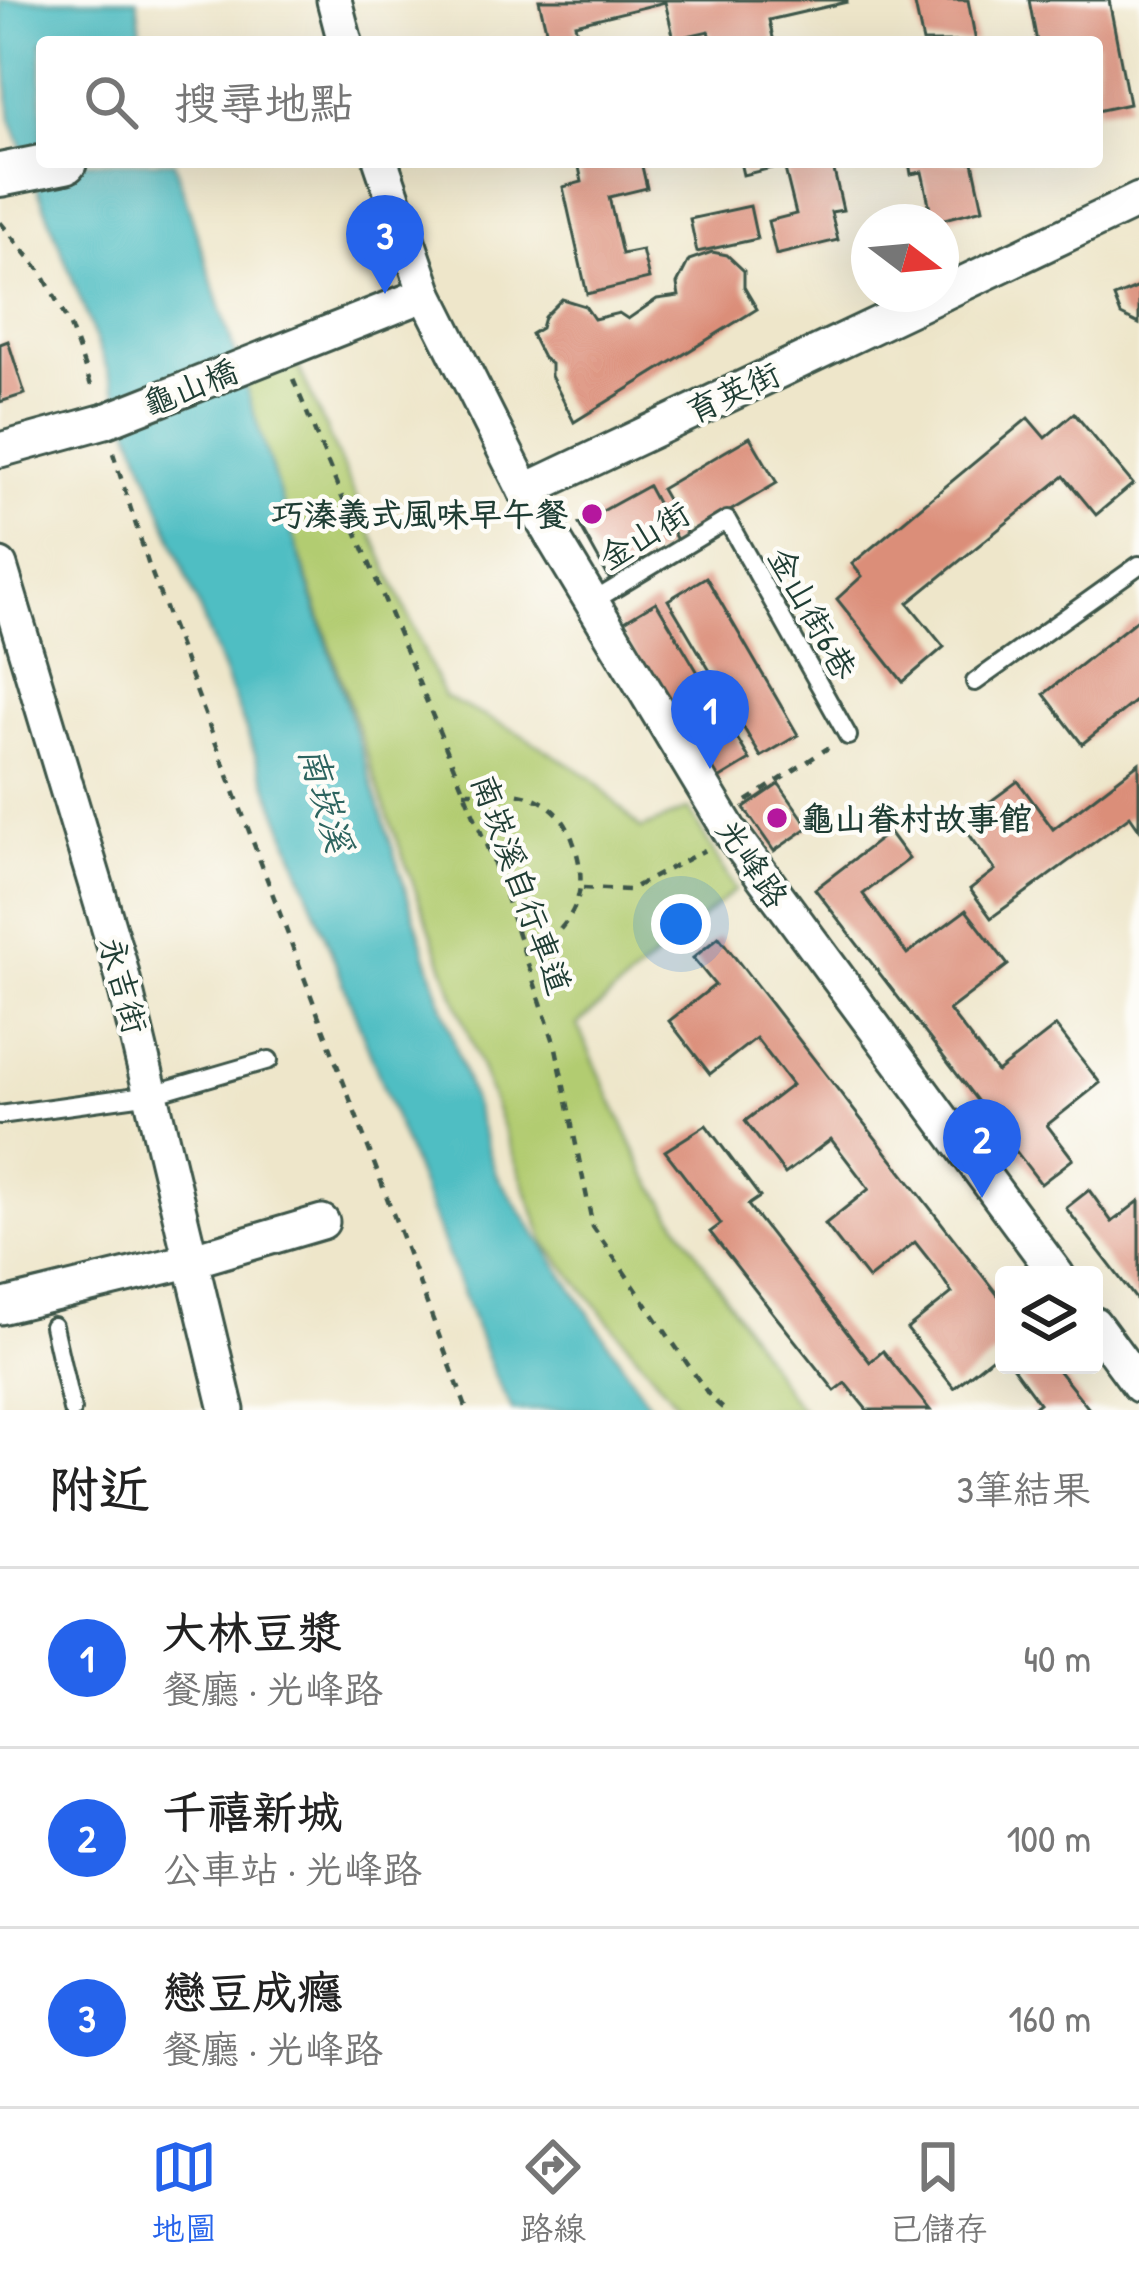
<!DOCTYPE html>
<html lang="zh-TW">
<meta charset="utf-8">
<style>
body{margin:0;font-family:"Patrick Hand","LXGW WenKai TC",sans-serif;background:#f2f2f2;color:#222}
.controls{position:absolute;right:36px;bottom:36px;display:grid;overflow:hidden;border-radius:12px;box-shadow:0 12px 48px #0002}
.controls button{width:108px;height:108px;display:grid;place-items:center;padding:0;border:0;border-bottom:3px solid #e0e0e0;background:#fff;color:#222;font:60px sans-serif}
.compass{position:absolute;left:851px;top:204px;width:108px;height:108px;border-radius:50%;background:#fff;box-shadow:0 12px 48px #0002;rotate:106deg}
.you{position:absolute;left:681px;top:924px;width:42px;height:42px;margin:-30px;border:9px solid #fff;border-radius:50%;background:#1a73e8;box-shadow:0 0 0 18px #1a73e833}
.badge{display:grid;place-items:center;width:78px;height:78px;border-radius:50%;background:#2563eb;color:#fff;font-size:39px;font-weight:700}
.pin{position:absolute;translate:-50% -99px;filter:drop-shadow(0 3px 6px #0008)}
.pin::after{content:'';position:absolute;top:63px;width:42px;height:36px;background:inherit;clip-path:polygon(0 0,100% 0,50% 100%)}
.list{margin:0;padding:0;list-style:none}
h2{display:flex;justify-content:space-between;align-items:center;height:156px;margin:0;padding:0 48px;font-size:51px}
h2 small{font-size:39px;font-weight:400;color:#767676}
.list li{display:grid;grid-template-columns:78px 1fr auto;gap:36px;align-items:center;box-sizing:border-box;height:180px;padding:0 48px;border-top:3px solid #e0e0e0}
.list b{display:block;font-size:45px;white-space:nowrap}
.list p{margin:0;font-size:39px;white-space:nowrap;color:#767676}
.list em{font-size:39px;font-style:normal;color:#767676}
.icon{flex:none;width:66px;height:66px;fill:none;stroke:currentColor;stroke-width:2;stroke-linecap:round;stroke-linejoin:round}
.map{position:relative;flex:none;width:1139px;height:1410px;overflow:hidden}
.search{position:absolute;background:#fff;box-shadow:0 12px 48px #0002;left:36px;right:36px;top:36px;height:132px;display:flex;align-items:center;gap:30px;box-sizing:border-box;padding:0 42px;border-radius:12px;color:#767676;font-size:45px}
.sheet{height:696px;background:#fff}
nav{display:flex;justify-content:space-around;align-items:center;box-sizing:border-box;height:168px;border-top:3px solid #e0e0e0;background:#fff;font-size:33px;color:#767676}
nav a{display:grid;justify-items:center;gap:6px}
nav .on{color:#2563eb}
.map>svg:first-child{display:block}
</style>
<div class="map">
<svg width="1139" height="1410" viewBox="0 0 1139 1410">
<rect width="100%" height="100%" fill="#fdfcf7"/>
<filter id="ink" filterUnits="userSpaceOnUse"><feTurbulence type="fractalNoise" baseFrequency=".00833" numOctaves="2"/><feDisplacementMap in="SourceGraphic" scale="24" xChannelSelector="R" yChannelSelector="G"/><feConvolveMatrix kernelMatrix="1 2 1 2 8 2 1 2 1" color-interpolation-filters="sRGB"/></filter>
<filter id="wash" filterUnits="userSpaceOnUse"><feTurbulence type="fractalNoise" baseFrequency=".004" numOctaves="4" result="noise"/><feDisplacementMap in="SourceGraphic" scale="48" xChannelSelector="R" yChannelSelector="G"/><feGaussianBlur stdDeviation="2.7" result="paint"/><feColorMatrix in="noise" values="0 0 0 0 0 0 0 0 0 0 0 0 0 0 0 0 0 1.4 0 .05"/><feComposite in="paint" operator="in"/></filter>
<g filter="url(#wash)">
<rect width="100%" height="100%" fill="#eee6ca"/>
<polygon fill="#b2cc71" stroke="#688452" stroke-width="3" points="296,361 444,697 517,732 591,778 641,829 689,809 735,890 577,1025 646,1174 789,1395 803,1410 682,1410 546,1244 383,802 242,384"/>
<polygon fill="#4fbec3" stroke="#377e7c" stroke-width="3" points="0,0 137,0 142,42 42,42 42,162 174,162 496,1174 653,1410 512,1410 494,1375 11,119"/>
<g id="blocks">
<g fill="#db8e79">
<polygon points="539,0 847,0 847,2 769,20 774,42 712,42 709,31 674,39 665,2 575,24 579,42 549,42"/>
<polygon points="914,0 968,0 976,42 923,42"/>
<polygon points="1029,0 1109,0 1129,104 1097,111 1097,42 1037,42"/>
<polygon points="578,162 641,162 647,188 609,197 622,254 642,250 649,279 587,294 563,187 582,182"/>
<polygon points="740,162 832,162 843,210 831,212 838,240 776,255 768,221 796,214 784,165 743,175"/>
<polygon points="909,162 973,162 983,209 933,222 922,172 911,174"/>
<polygon points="750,206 757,239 697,252 690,219"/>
<polygon points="712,252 727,255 744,271 744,287 757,309 574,422 551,376 551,364 543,358 531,334 541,328 544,317 562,299 585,306 594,319 619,313 628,319 657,299 679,296 677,284 689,260"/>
<polygon points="1139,287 1139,324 1121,315 1114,297"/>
<polygon points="8,341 25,394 0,402 0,344"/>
<polygon points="1074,413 1133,484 1096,515 1064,476 908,603 944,647 903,682 837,599 862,576 852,564 1028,418 1045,438"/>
<polygon points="750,437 777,483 688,536 661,489"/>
<polygon points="648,486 678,542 610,580 579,524"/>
<polygon points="706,577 798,735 761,757 668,600"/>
<polygon points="656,602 750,760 712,783 618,625"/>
<polygon points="1139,618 1139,698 1082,744 1044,694"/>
<polygon points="1139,763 1139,829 1130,816 991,918 970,889 995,870 961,823 1018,781 1053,829"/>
<polygon points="779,784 809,827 774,851 744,808"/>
<polygon points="889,832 909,859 863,894 907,954 966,910 1008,965 949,1010 997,1072 1056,1026 1100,1083 1047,1125 1073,1159 1041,1184 815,889"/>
<polygon points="719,937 1004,1303 1004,1356 1000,1351 954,1388 907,1329 952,1293 934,1266 915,1242 868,1279 825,1224 869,1189 831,1139 785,1174 745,1121 792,1085 756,1038 710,1074 669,1021 715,985 693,958"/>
<polygon points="706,1125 760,1197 748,1205 870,1362 883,1351 930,1410 867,1410 845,1383 835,1391 773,1313 710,1232 721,1224 665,1151"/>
<polygon points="1089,1190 1112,1222 1139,1201 1139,1303 1066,1208"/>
<polygon points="1011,1365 1054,1365 1090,1410 1030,1410 1039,1403"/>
</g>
</g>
</g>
<g filter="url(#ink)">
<use href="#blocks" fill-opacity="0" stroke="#3e564a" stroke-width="3"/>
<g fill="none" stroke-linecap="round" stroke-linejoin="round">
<g stroke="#3e564a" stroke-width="22">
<g id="service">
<polyline points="592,602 727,520 848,736"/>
<polyline points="975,682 1139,565"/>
<polyline points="0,1115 152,1094 269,1060"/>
<polyline points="53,1326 72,1410"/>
</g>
</g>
<g stroke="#3e564a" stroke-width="39">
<g id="minor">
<polyline points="334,0 345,42"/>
<polyline points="381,162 426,294 525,491 731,833 1057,1275"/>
<polyline points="941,294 1139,200"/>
<polyline points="0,450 105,421 426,294"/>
<polyline points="525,491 941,294"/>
<polyline points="0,566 119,962 227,1410"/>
<polyline points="0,1307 193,1260 322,1222"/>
<polyline points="1094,1324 1139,1385"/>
</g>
</g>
<g stroke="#3e564a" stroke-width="48">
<polyline id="tertiary" points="0,175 65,162"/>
</g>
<g stroke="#3e564a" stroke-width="4.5" stroke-dasharray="9 9" stroke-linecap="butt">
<polyline points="0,222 42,273 70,326 93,391"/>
<polyline points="293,379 497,871 556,1048 593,1227 711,1398 725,1410"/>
<polyline points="113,453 148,563 467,1410"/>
<path d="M 464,792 C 488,792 516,789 538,800 C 556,808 567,823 573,841 C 593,896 571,925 528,959"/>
<polyline points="747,801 828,748"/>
<polyline points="583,888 629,890 705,850"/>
</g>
<use href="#service" stroke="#fff" stroke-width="16"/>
<use href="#minor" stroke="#fff" stroke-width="33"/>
<use href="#tertiary" stroke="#fff" stroke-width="42"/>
</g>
</g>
<g fill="#b5179e" stroke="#fdfcf7" stroke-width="4.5">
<circle cx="592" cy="514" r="12"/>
<circle cx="777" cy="818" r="12"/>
</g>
<g text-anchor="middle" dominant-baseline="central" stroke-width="9" stroke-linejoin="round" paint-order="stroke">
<g font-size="33" fill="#1f3d34" stroke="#fdfcf7">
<text transform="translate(190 387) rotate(-22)">龜山橋</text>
<text transform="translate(733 392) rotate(-25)">育英街</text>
<text transform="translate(644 535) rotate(-31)">金山街</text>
<text transform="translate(813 613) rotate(61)">金山街6巷</text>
<text transform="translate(753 863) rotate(56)">光峰路</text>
<text transform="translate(522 884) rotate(70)">南崁溪自行車道</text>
<text transform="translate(124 985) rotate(75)">永吉街</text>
</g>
<g font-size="33" font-weight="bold" fill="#1f3d34" stroke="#fdfcf7" text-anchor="end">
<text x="568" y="514">巧溱義式風味早午餐</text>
<text x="801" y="818" text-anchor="start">龜山眷村故事館</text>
</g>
<g font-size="36" font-style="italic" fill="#2d645f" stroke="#fdfcf7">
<text transform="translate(327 799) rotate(74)">南崁溪</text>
</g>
</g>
</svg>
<div class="controls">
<button><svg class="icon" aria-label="layers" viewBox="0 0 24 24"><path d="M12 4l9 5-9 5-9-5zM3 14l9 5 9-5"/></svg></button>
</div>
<svg class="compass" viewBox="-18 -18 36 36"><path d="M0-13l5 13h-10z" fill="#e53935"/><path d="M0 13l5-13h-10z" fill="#767676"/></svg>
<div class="you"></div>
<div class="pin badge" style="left:710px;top:769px">1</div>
<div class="pin badge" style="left:982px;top:1198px">2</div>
<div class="pin badge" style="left:385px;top:294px">3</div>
<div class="search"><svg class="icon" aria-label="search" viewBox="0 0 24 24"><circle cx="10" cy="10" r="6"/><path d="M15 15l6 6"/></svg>搜尋地點</div>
</div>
<section class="sheet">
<h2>附近<small>3筆結果</small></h2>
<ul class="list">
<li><span class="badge">1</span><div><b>大林豆漿</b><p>餐廳 · 光峰路</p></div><em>40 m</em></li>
<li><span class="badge">2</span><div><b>千禧新城</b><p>公車站 · 光峰路</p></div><em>100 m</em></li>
<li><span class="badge">3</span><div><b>戀豆成癮</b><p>餐廳 · 光峰路</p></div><em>160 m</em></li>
</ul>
</section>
<nav>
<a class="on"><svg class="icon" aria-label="map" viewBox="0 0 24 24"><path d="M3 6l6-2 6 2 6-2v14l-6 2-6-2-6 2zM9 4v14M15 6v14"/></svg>地圖</a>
<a><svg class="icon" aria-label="directions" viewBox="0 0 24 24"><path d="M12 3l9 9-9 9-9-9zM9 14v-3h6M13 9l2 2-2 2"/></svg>路線</a>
<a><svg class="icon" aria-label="saved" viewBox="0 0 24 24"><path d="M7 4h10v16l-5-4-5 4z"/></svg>已儲存</a>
</nav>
